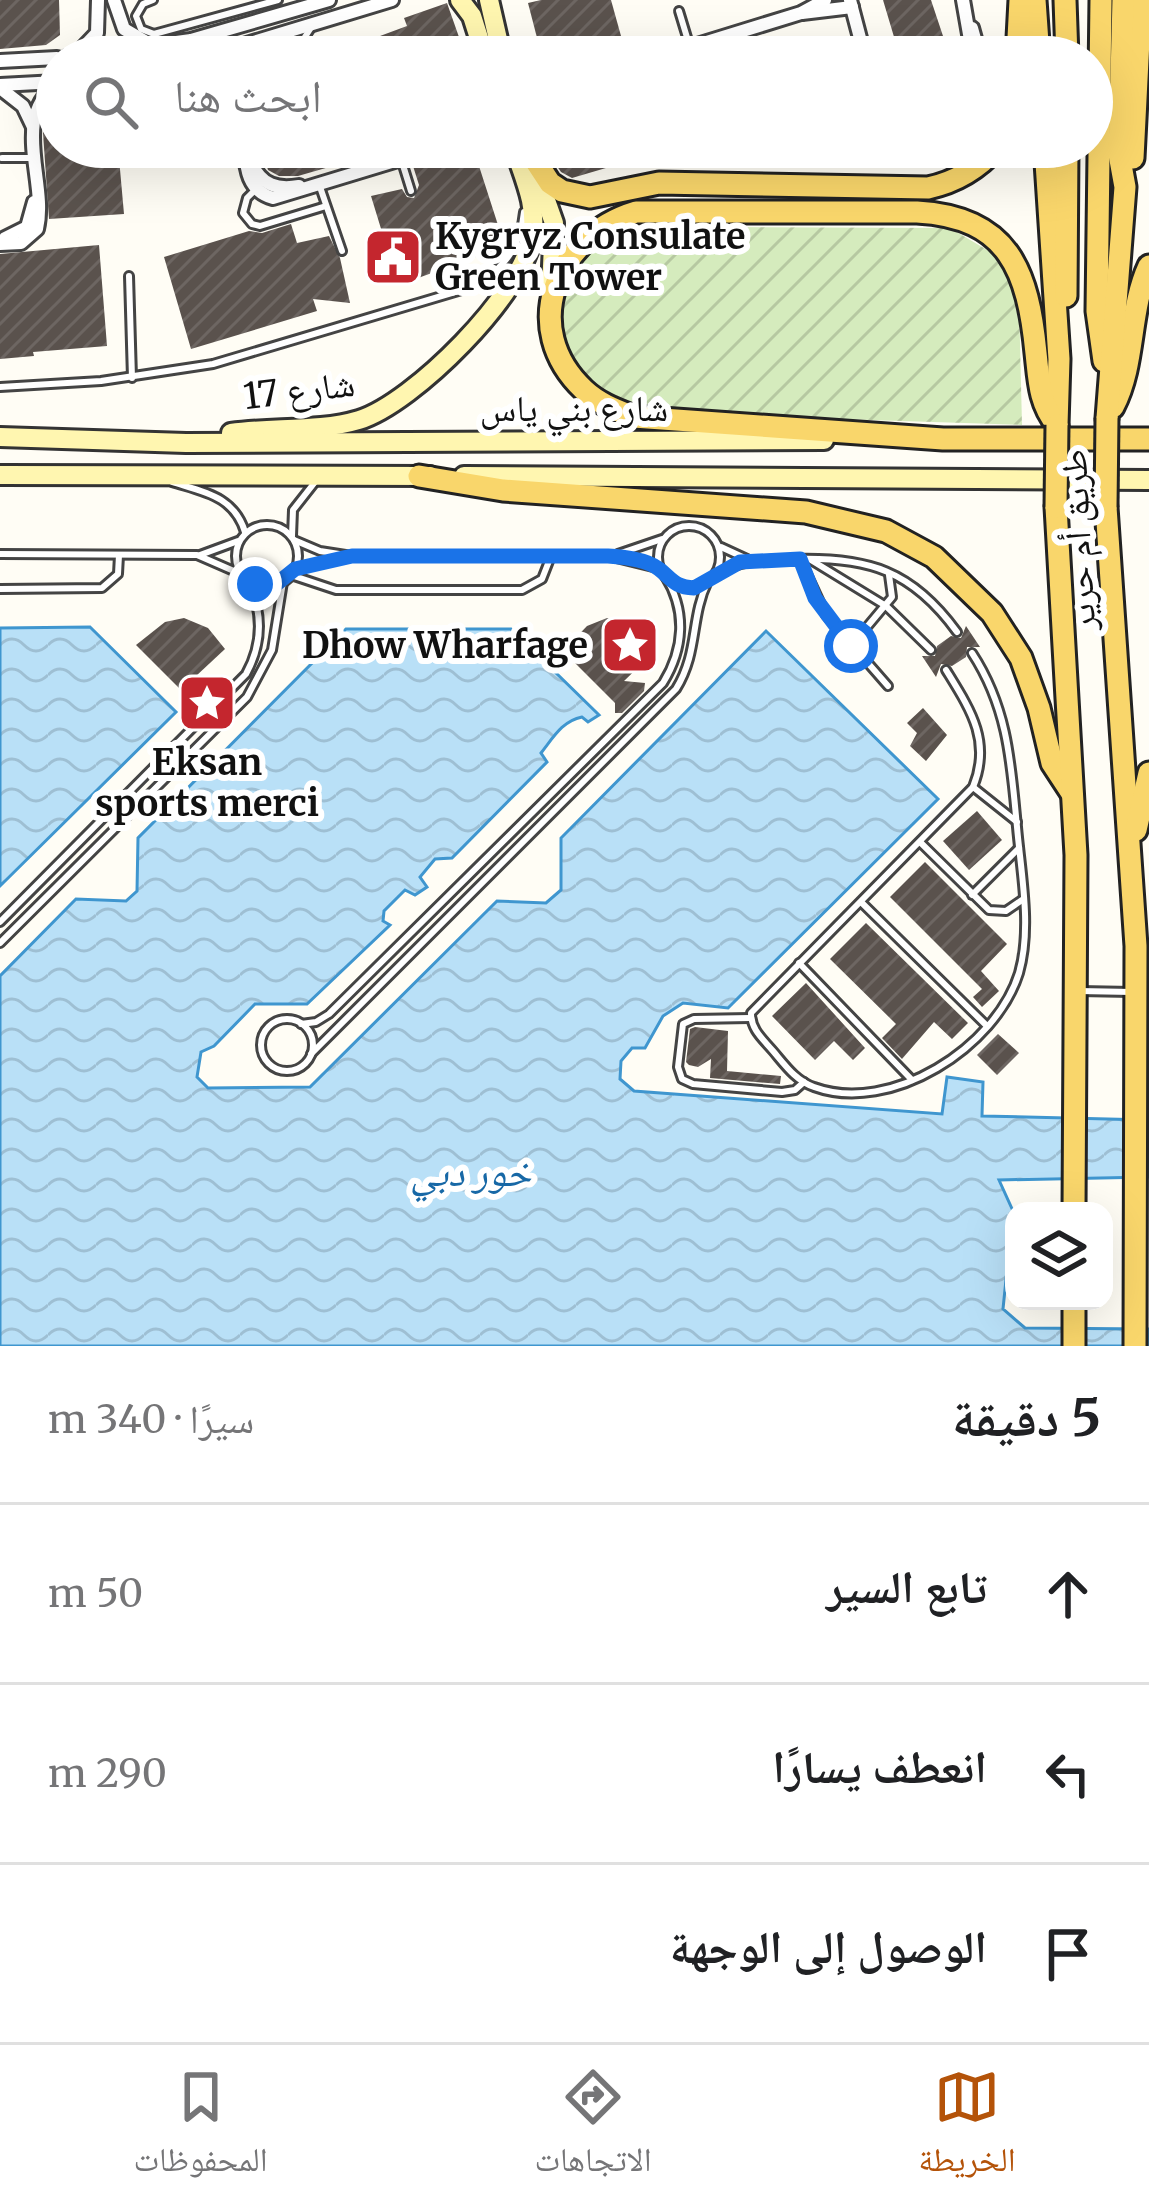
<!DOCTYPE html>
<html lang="ar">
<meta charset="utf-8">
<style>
body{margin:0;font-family:Merriweather,"Noto Naskh Arabic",serif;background:#f2f2f2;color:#202124;direction:rtl}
.controls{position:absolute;right:36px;bottom:36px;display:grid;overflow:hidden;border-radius:24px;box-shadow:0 12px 48px #0002}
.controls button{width:108px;height:108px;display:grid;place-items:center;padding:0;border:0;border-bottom:3px solid #e0e0e0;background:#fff;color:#202124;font:60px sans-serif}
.stop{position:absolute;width:36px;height:36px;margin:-27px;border:9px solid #1a73e8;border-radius:50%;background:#fff}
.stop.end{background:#1a73e8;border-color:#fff;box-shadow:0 3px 12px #0008}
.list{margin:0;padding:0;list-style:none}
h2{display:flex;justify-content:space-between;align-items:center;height:156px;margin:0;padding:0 48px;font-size:51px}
h2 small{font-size:39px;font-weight:400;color:#757577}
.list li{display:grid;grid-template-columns:78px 1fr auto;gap:36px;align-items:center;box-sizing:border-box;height:180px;padding:0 48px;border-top:3px solid #e0e0e0}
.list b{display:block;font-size:45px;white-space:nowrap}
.list em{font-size:39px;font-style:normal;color:#757577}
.icon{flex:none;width:66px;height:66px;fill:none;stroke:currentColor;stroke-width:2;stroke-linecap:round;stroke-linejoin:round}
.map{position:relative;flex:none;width:1149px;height:1346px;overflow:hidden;direction:ltr}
.search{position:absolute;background:#fff;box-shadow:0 12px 48px #0002;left:36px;right:36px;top:36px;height:132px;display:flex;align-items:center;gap:30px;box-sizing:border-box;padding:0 42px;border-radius:66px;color:#757577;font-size:45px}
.sheet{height:696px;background:#fff}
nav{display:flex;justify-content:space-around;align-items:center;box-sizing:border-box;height:168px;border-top:3px solid #e0e0e0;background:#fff;font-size:33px;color:#757577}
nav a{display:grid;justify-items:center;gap:6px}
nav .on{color:#b45309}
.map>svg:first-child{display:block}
</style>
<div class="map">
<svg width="1149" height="1346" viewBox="0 0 1149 1346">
<defs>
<pattern id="garden-furrows" width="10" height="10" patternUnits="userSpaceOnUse" patternTransform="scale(3)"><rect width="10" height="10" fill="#d5ebbd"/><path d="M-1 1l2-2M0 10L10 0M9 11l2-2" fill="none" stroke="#b6c8a1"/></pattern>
<pattern id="water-waves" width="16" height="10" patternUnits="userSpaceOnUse" patternTransform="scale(3)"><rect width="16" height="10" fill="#b9e0f7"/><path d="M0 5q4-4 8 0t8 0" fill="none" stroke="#9ebfd3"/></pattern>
<pattern id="building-hatch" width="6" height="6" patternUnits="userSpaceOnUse" patternTransform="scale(3)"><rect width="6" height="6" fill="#5a524d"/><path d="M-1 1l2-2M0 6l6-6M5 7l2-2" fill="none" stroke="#6d6662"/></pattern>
</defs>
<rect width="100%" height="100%" fill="#fffdf5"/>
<polygon fill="url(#garden-furrows)" points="728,227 950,228 999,257 1019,302 1022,425 626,412 573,373 557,318 572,268 609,236"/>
<g fill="url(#water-waves)" stroke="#3f96cf" stroke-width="3">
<polygon points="90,627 176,712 0,886 0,628"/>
<path d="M 346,629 L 511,629 L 599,715 L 588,722 L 582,717 C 562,721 553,738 541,753 L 547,762 L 452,858 L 435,859 L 420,877 L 427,887 L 415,895 L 405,890 L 384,911 L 383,921 L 390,925 L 307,1004 L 255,1004 L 214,1046 L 201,1052 L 197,1077 L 208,1088 L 310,1087 L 497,901 L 546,903 L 561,890 L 561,838 L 766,631 L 938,799 L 728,1008 L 683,1003 L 663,1016 L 645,1048 L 632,1048 L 621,1061 L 620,1079 L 634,1091 L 942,1114 L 947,1077 L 983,1082 L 982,1116 L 1149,1120 L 1149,1177 L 999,1180 L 1013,1211 L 1003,1309 L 1025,1328 L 1149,1329 L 1149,1346 L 0,1346 L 0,976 L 76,899 L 126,901 L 137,891 L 138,838 Z"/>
</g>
<g fill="url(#building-hatch)">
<polygon points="0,0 59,0 60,35 46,45 0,49"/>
<polygon points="541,0 611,0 626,54 542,57 528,3"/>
<polygon points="883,0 931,0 946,45 941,47 942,51 923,57 900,57"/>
<polygon points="447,3 466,57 387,57 380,36 407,26 404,18"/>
<polygon points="57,118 57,147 118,147 124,214 49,219 43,133 45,125"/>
<polygon points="261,147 338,147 343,163 298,176 279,176 268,170"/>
<polygon points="544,147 666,147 667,150 572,178 561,172"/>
<polygon points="456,155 471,155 479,166 498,225 498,239 492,251 399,285 387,244 395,237 382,232 371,196 402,189 407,197 414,198 419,185 413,166"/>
<polygon points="291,224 297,243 329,236 340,258 350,303 313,299 317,311 191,349 164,257 249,231 262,233"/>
<polygon points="99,245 107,346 33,352 34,356 0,359 0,254"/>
<polygon points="184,618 208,628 225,649 181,690 136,645 165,622"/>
<polygon points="607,618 628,625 655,651 624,681 645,683 644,691 622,713 615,713 615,703 563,651 587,626"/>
<polygon points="966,626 980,647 967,647 966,657 952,666 941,664 936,677 922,656 935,656 937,646 951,636 961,638"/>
<polygon points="923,708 947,735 926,761 910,746 917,733 907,723"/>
<polygon points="977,811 1002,840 969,870 943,841"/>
<polygon points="925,862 1007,944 981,971 999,991 982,1007 973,997 982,989 890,897"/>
<polygon points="866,923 968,1023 952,1039 934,1022 902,1059 882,1038 896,1024 830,959"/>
<polygon points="806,983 865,1048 853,1060 834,1041 815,1060 772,1016"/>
<polygon points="695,1027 728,1031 727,1071 781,1076 780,1084 710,1078 711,1059 698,1067 689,1065 686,1062 690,1029"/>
<polygon points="998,1034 1019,1053 997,1075 977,1055"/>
</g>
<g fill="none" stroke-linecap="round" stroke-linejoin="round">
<g stroke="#444" stroke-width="12">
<g id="lane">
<polyline points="153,0 143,4 136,16 141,29 154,34 278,0"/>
<polyline points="679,11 689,44"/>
<polyline points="282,57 296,51 312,26"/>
<polyline points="2,158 31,158"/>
<polyline points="402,162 411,191"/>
<polyline points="320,187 342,251"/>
<polyline points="256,189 247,198 243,213 252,224 260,226 326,206"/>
<polyline points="129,276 132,378"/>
<path d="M 0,387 L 101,381 L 213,364 L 465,289 C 500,274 520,251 524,212"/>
<path d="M 172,482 C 204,492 234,496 245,532"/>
<circle cx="267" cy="556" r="31"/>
<circle cx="689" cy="557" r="31"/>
<polyline points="292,536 293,510 315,482"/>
<polyline points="294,540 320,551 352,556 608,556 661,569"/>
<polyline points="721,547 747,559"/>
<polyline points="0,554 197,555 243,575"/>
<polyline points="618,554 662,539"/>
<polyline points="200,555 238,541"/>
<polyline points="800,559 826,615 888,686"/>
<polyline points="811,560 886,606 931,650"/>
<polyline points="295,569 349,557"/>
<polyline points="291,575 336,590 522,590 542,579 551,556"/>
<path d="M 714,576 C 740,559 765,560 795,559 C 868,557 912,570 957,632"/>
<polyline points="0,589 102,588 118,574 119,555"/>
<polyline points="851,646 892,597 889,575"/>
<path d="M 946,670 C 970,709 992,741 973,787 L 751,1013 C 751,1030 763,1039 773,1051 C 785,1065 796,1081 814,1087 C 891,1115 996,1047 1019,973 C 1032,928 1021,873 1017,827 C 1011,763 1008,708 972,653"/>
<polyline points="973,787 1017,822"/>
<polyline points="921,843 989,910 1006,911 1022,900"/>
<polyline points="972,895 1019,848"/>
<polyline points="861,902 987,1026"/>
<path d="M 0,922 L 246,674 C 263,643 263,611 247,579"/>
<polyline points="0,943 247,697 272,650 283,582"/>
<polyline points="799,963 912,1080"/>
<polyline points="1079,991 1132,992"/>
<polyline points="750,1018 694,1019 683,1024 678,1067 682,1079 693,1084 782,1092 795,1090 804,1082"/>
<circle cx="287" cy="1045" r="26"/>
<path d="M 301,1024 L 316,1022 L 329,1014 L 663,683 C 684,649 687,611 665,576"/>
<path d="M 311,1054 L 676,689 C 699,652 690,618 708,581"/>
</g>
</g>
<g stroke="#444" stroke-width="18">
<g id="street">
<polyline points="114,0 124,29 153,46"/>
<polyline points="850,0 865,57"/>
<polyline points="963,0 970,40 969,57"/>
<polyline points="802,13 852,7"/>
<polyline points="972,28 980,57"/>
<polyline points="76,55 97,33 98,0"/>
<polyline points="67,57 191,40 329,0"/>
<polyline points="204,57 392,0"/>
<polyline points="658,57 801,13 825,0"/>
<polyline points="0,61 57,58"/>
<polyline points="0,85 57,82"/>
<polyline points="0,88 23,106 33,127"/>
<path d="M 244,147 C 246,169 248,191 273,198 L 441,147"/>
<path d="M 252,164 C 262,185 277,190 299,186"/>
<polyline points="5,238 27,227 34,202"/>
<path d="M 0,244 L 21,243 L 37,229 C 48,182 10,119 57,84"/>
</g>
</g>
<g stroke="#333" stroke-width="24">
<g id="secondary">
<polyline points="460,0 472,16 485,57"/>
<polyline points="489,0 502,57"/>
<polyline points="535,169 554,223 551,288"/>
<path d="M 231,433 C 273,427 319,432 359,420 C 414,403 523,293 532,237 C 538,205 523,176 514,147"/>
<polyline points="0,437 186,443 824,440"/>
<polyline points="0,475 430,476"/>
<polyline points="464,476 1149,480"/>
</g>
</g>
<g stroke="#222" stroke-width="27">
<g id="primary">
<polyline points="1035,0 1039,57"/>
<polyline points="1065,0 1067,57"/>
<polyline points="1101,0 1097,311 1104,361"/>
<polyline points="1017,57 1020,0"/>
<polyline points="1045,147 1059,359 1057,425"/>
<path d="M 531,154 L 550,183 L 562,191 L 590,197 L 659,183 L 928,188 C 956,182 978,169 997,147"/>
<polyline points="1133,158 1141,0"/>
<polyline points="1066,296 1067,147"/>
<path d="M 1113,407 C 1136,363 1128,311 1149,266"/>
<polyline points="1107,418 1125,187 1119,154 1123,0"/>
<path d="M 1057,425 C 1039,403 1039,380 1036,353 C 1028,271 1009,217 917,212 L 636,212 C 556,236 518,328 584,390 C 599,404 616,410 634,417 L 943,439 L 1149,439"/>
<polyline points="419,476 503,490 806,512 886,531 934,557 992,613 1021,658 1039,708 1052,763 1071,792"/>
<polyline points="1056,507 1076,855 1074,1211"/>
<polyline points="1106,507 1136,946 1135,1346"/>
<polyline points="1136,830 1149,773"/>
<polyline points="1074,1346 1074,1301"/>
</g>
</g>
<use href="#lane" stroke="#fff" stroke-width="6"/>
<use href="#street" stroke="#fff" stroke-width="12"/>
<use href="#secondary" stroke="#fff6b0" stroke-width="18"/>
<use href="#primary" stroke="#f9d66b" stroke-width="21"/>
<g stroke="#222" stroke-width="27" stroke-linecap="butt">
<g id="primary-bridge">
<polyline points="1056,507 1057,425"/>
<polyline points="1106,507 1107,418"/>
</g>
</g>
<use href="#primary-bridge" stroke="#f9d66b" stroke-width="21"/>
</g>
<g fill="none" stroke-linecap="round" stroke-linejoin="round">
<path stroke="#1a73e8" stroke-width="15" d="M 255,584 L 274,586 L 295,569 L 352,556 L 608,556 C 623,557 646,559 659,569 C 672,579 674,587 694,588 L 740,562 L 800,559 L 815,598 L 851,646"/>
</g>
<defs>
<g id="civic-square" transform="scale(3)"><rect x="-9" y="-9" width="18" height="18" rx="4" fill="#c4262e" stroke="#fff"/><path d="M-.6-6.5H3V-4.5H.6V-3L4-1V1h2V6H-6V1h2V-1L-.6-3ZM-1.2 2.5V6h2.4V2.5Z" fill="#fff"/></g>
<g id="sight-square" transform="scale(3)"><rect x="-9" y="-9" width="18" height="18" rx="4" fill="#c4262e" stroke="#fff"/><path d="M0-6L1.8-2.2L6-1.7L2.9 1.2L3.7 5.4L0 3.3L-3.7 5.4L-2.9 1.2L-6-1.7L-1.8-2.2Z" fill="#fff"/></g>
</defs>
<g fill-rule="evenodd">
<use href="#civic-square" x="393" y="257"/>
<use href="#sight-square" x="630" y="645"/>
<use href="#sight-square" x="207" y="703"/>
</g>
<g text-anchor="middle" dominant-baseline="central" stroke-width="12" stroke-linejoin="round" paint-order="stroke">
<g font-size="36" font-weight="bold" fill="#111" stroke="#fff" text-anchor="start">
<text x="435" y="236">Kygryz Consulate<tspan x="435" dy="41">Green Tower</tspan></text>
<text x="588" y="645" text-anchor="end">Dhow Wharfage</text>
<text x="207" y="762" text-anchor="middle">Eksan<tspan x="207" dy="41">sports merci</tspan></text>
</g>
<g font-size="36" fill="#111" stroke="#fff">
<text transform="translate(299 390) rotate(-7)">شارع 17</text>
<text x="574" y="408">شارع بني ياس</text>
<text transform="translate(1078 540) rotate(-93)">طريق أم حرير</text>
</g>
<g font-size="39" font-style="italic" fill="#1768a6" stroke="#fff">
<text x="471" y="1172">خور دبي</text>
</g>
</g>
</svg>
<div class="controls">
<button><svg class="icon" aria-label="layers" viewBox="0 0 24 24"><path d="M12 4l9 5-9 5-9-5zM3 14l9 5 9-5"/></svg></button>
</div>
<div class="stop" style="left:851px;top:646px"></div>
<div class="stop end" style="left:255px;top:584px"></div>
<div class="search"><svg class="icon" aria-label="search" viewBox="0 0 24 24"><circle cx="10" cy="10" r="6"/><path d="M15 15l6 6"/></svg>ابحث هنا</div>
</div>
<section class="sheet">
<h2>5 دقيقة<small>سيرًا · 340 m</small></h2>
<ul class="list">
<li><svg class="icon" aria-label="ahead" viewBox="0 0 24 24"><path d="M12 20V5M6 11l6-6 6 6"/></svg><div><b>تابع السير</b></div><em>50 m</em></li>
<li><svg class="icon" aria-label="left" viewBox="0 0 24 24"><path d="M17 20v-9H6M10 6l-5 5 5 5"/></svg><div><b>انعطف يسارًا</b></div><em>290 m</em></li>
<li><svg class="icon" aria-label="arrive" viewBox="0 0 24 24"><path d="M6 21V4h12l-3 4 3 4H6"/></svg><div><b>الوصول إلى الوجهة</b></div></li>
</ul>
</section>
<nav>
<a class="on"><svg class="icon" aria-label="map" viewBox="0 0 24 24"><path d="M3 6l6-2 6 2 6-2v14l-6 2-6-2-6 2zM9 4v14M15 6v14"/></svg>الخريطة</a>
<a><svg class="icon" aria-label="directions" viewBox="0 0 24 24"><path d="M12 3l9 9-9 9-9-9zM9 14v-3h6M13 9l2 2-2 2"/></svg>الاتجاهات</a>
<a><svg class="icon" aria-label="saved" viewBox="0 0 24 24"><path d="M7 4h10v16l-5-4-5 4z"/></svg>المحفوظات</a>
</nav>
